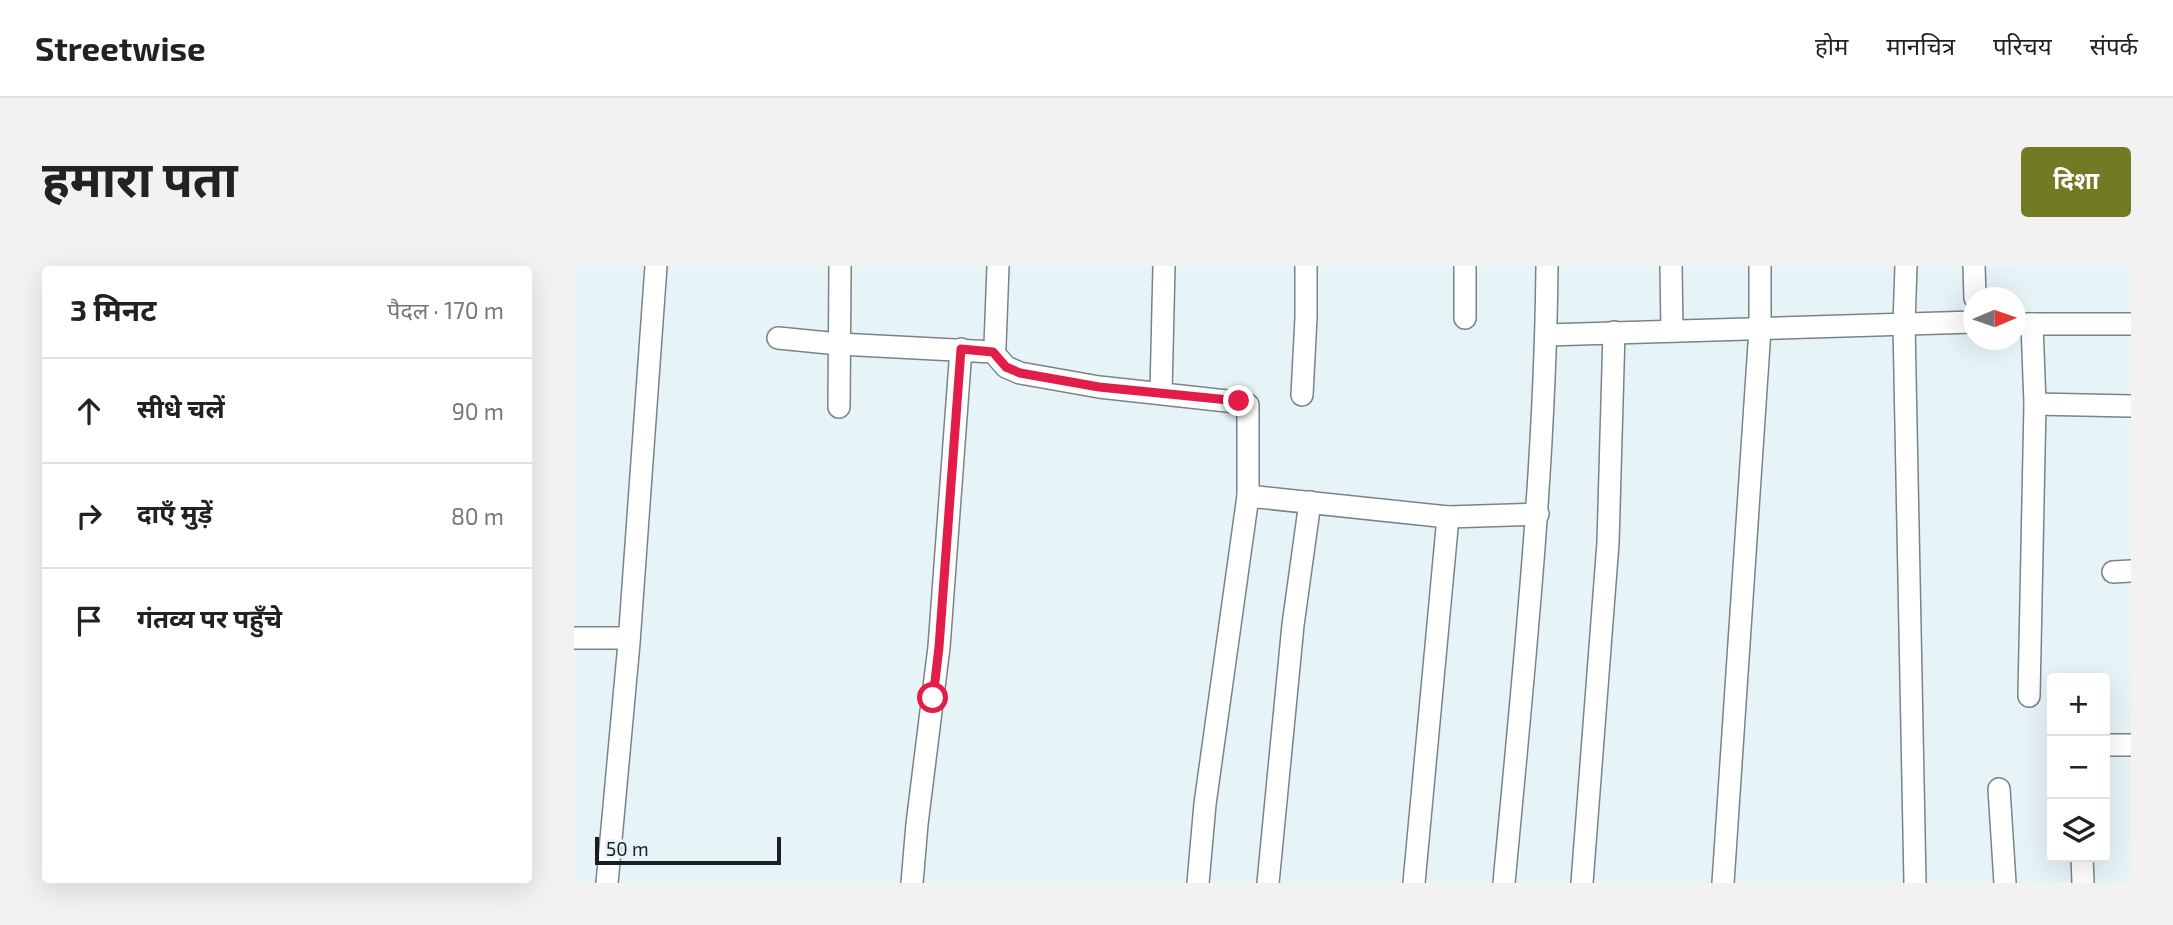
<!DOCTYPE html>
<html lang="hi">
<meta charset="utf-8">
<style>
body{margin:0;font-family:"Exo 2","Noto Sans Devanagari",sans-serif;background:#f2f2f2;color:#222}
.controls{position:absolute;right:21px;bottom:21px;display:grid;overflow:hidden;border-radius:7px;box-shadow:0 7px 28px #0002}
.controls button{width:63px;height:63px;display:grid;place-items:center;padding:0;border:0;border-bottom:2px solid #e0e0e0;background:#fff;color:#222;font:35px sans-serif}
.compass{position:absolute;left:1389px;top:21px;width:63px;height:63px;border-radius:50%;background:#fff;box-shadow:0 7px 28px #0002;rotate:88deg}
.scale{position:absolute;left:21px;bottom:18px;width:186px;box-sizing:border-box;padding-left:7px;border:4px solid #191e20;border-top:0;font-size:19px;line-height:24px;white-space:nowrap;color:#191e20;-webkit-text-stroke:5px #e6f4f8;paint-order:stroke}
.stop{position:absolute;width:21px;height:21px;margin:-16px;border:5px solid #e11d48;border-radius:50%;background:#fff}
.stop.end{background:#e11d48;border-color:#fff;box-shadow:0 2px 7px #0008}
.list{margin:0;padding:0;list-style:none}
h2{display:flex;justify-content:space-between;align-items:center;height:91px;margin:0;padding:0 28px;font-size:30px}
h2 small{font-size:23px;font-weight:400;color:#767676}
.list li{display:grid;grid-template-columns:46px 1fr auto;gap:21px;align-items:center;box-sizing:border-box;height:105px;padding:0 28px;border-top:2px solid #e0e0e0}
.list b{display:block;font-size:26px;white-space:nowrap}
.list em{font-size:23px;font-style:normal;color:#767676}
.icon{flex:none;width:38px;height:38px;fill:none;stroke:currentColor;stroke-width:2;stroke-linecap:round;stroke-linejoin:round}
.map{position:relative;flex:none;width:1557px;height:617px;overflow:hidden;border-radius:7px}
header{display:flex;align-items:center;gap:42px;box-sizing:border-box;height:98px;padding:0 35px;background:#fff;border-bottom:2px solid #e0e0e0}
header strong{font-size:33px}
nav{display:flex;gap:38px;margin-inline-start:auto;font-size:24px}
.intro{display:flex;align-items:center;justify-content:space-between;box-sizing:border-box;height:168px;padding:0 42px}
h1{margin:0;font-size:49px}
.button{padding:18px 32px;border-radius:7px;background:#727a24;color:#fff;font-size:24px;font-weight:700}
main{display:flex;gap:42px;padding:0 42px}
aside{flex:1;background:#fff;border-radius:7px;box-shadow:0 7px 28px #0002}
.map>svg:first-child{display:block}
</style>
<header>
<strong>Streetwise</strong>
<nav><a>होम</a><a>मानचित्र</a><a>परिचय</a><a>संपर्क</a></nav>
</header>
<div class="intro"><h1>हमारा पता</h1><a class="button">दिशा</a></div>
<main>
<aside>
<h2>3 मिनट<small>पैदल · 170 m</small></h2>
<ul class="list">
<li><svg class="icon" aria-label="ahead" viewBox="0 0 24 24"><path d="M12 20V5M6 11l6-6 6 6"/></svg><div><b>सीधे चलें</b></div><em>90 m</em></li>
<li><svg class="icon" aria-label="right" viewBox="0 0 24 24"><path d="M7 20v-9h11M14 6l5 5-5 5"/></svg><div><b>दाएँ मुड़ें</b></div><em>80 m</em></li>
<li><svg class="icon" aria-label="arrive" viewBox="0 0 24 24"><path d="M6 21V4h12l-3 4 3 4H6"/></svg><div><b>गंतव्य पर पहुँचे</b></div></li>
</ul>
</aside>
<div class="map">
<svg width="1557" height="617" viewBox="0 0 1557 617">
<rect width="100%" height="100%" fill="#e6f4f8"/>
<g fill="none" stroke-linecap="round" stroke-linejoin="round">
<g stroke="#788488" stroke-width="24">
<g id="street">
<polyline points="1097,0 1098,65"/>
<polyline points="1332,0 1330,58 1341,617"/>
<polyline points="1400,0 1401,32"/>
<polyline points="891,52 891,0"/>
<polyline points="1442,58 1557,58"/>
<polyline points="973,69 1400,56"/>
<polyline points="204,72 265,78 419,86 432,101 446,107 525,121 671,137 674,139 674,230"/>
<polyline points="419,86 421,80 424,0"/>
<polyline points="587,127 590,0"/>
<polyline points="728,129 732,52 732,0"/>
<polyline points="1461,138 1557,140"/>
<polyline points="265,141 266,0"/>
<polyline points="1539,306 1557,305"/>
<polyline points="0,372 55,372"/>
<polyline points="1455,430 1461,138 1458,58"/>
<polyline points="1531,479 1557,479"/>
<polyline points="1425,523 1431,617"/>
<polyline points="1508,591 1509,617"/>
<polyline points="33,617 55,377 82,0"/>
<polyline points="338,617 343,558 365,381 387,83"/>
<polyline points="624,617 631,538 674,230 874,251 964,248"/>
<polyline points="694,617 719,359 736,236"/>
<polyline points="840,617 874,251"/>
<path d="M 930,617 C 949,412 971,206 973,0"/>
<polyline points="1008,617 1034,277 1040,66"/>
<polyline points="1149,617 1186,63 1186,0"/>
</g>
</g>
<use href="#street" stroke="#fff" stroke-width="21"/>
</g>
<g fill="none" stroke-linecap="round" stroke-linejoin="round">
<polyline stroke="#e11d48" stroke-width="9" points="359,432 365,381 387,83 419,86 432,101 446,107 525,121 665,135"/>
</g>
</svg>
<div class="controls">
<button>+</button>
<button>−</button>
<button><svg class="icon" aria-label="layers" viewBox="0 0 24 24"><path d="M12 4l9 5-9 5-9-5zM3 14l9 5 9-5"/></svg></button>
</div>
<svg class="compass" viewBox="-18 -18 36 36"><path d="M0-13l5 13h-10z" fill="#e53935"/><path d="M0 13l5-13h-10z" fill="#767676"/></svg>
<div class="scale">50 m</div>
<div class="stop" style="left:359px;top:432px"></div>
<div class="stop end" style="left:665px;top:135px"></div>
</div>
</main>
